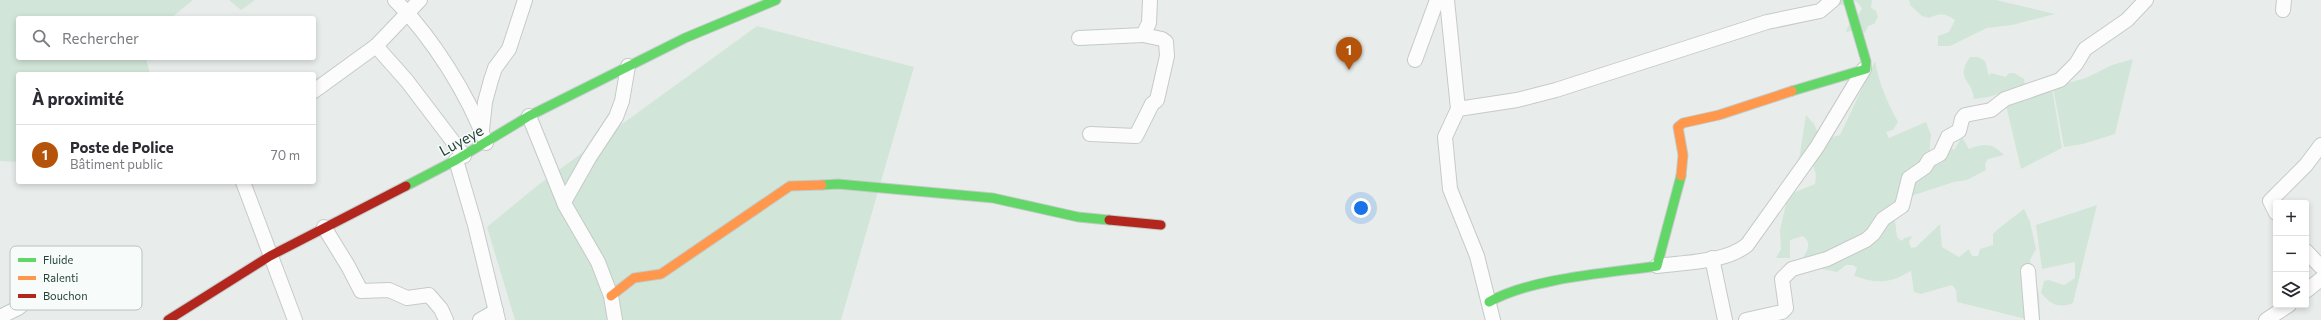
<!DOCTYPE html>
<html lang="fr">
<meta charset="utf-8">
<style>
body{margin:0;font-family:Commissioner,sans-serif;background:#f7f7f7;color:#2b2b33}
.controls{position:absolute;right:12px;bottom:12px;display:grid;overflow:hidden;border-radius:4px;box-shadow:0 2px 6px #0003}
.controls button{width:36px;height:36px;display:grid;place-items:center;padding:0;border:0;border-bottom:1px solid #e1e1e2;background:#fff;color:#2b2b33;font:20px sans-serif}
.you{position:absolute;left:1361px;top:208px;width:14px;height:14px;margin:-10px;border:3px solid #fff;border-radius:50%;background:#1a73e8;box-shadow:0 0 0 6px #1a73e833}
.badge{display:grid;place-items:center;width:26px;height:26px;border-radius:50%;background:#b45309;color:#fff;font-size:13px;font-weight:700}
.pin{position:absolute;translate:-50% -33px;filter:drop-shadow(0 1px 2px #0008)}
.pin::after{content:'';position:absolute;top:21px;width:14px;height:12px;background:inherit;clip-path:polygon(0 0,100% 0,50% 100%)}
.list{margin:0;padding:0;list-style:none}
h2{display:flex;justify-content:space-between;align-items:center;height:52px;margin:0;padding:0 16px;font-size:17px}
h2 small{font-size:13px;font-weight:400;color:#7c7c81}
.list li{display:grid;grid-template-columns:26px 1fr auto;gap:12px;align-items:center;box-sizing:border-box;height:60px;padding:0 16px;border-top:1px solid #e1e1e2}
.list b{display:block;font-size:15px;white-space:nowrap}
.list p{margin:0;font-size:13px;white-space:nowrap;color:#7c7c81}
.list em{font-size:13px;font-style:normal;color:#7c7c81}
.icon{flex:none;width:22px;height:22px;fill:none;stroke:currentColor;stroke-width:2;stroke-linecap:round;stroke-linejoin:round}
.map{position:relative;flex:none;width:2321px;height:320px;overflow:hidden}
.search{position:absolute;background:#fff;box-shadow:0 2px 6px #0003;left:16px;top:16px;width:300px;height:44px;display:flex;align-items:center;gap:10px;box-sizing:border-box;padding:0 14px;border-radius:4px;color:#7c7c81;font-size:15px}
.panel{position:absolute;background:#fff;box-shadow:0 2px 6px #0003;left:16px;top:72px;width:300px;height:112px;border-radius:4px}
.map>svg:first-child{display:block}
</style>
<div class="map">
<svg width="2321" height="320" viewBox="0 0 2321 320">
<rect width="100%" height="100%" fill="#e8edeb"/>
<g fill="#d1e6d8">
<polygon points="0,0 193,0 171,18 18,18 18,58 146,58 150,74 18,74 18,162 0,161"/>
<polygon points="229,0 255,0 241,10"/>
<path d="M 1837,0 L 1872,0 L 1871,8 L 1876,11 L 1878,17 L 1874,24 L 1868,26 L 1865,33 L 1856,30 L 1846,32 C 1848,22 1858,19 1862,8 L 1856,1 L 1846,6 L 1835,3 Z"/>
<path d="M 1909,0 L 1996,0 L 2055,14 L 2012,25 L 1987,28 L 1950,46 L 1938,46 L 1938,36 L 1949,32 L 1955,20 C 1945,13 1939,13 1929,18 L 1922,16 L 1910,5 Z"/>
<polygon points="757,26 914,67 841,320 515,320 487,227 538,185"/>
<path d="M 1970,57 L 1978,57 L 1985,61 L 1989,76 L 1991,73 L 2006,77 L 2009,73 L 2014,73 L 2024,79 L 2025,85 L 1989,97 L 1974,99 C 1973,80 1954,79 1970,57 Z"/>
<polygon points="2133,59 2115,134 2083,144 2064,147 2053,87 2086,78 2112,65"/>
<path d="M 1875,61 C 1879,83 1887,102 1898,122 L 1893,130 L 1886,132 L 1889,138 L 1926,122 L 1931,135 L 1929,156 L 1948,145 L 1954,150 L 1962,137 L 1969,149 C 1985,143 1992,143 2004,155 L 1988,159 L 1985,164 L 1986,170 L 1967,180 L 1954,182 L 1911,196 L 1894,212 L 1897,237 L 1902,241 L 1904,238 L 1912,236 L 1909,242 L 1911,248 L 1916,247 L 1940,224 L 1942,247 L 1959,257 L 1969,249 L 1972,256 L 1978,256 L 1980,249 L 1993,245 L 1993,234 L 1998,229 L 2024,209 L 2030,222 L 2036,249 L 2030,260 L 2039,295 L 2040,320 L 2030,320 L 1957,302 L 1956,290 L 1952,285 L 1921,294 L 1914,292 L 1911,271 C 1906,273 1903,276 1897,278 C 1882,284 1869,281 1854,276 L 1857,268 L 1853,265 L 1846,265 L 1837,272 L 1799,264 C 1804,254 1815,246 1803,236 L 1790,240 L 1790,258 L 1776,258 L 1781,249 L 1780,230 L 1788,195 L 1815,184 L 1816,175 L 1812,161 L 1798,166 L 1806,115 L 1814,124 L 1821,140 L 1840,135 Z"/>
<polygon points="2052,88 2062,148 2021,169 2005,101"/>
<path d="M 2097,205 L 2073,303 C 2058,309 2051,304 2041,293 L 2044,281 L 2049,280 L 2064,285 L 2075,278 L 2075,262 L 2042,269 L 2036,225 Z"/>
</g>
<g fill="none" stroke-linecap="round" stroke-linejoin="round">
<g stroke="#c5cac8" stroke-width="16">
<g id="street">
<path d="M 395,0 C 432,37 468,94 486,143"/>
<polyline points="1447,0 1458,109 1445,137 1450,189 1477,256 1493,320"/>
<polyline points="2283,10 2284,0"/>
<polyline points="1079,38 1143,35 1149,23 1150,0"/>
<polyline points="376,46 407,81 464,156"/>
<polyline points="1415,60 1437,0"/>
<polyline points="314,91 376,46 420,0"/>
<polyline points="1458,109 1517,100 1556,90 1767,22 1820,11 1833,0"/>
<polyline points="529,116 565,205 598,262 611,296 615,320"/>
<polyline points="482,130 485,102 491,80 495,68 509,49 525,0"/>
<polyline points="1090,134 1136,136 1152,104 1157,100 1167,56 1166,42 1162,39 1143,35"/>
<polyline points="456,160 475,225 498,320"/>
<polyline points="243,182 295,320"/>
<polyline points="564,202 589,158 616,117 622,101 628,66"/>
<polyline points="2276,213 2270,201 2306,165 2321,145"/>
<polyline points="324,227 348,266 361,291 389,290 407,298 429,295 441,309 446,320"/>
<polyline points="2306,251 2321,267"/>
<polyline points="1712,258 1725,320"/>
<path d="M 1657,266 C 1684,262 1725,263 1747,245 L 1817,147 L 1864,69"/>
<polyline points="2028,271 2032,320"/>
<polyline points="2306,291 2321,279"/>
<polyline points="0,317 18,308 44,287"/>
<polyline points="480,320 496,311"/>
<polyline points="1746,320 1782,312 1786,308 1782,279 1792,269 1827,259 1866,240 1873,234 1883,219 1902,206 1909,178 1925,167 1929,160 1940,154 1948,137 1959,131 1962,119 1965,115 1991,110 2005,99 2060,80 2076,64 2085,49 2127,20 2146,0"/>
<polyline points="2266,320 2289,305"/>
</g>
</g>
<g stroke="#c3cbc8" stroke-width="11">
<g id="fast">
<polyline points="1792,91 1866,69 1866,61 1848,0"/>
<polyline points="822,185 838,184 993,198 1078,217 1109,220"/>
<polyline points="406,186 456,160 529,116 685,38 776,0"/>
<path d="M 1489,302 C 1531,278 1608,273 1657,266 L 1681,176"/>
</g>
</g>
<g stroke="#c3cbc8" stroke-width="11">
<g id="slow">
<polyline points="1681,176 1683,155 1678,127 1683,123 1719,115 1792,91"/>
<polyline points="611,296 634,278 661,274 790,186 822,185"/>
</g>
</g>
<g stroke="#c3cbc8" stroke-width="11">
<g id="jam">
<polyline points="1109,220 1161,225"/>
<polyline points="168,320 270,256 406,186"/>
</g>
</g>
<use href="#street" stroke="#fcfcfc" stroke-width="14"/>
<use href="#fast" stroke="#63d668" stroke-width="9"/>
<use href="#slow" stroke="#ff974d" stroke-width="9"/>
<use href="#jam" stroke="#b3261e" stroke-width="9"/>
</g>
<g text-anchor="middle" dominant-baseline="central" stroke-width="3" stroke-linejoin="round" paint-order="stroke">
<g font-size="15" fill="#24423a" stroke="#f7fbf9">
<text transform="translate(461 140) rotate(-29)">Luyeye</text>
</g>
</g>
<rect x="10" y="246" width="132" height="64" rx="6" fill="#f7fbf9" stroke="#b8c4c0" stroke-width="1"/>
<rect x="18" y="258" width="18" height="4" fill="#63d668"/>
<rect x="18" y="276" width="18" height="4" fill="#ff974d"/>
<rect x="18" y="294" width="18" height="4" fill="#b3261e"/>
<g font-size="11" fill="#24423a">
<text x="43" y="264">Fluide</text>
<text x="43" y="282">Ralenti</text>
<text x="43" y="300">Bouchon</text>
</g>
</svg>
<div class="controls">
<button>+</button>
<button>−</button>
<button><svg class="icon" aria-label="layers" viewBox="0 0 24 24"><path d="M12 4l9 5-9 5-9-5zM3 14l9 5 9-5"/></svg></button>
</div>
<div class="you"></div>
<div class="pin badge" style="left:1349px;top:70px">1</div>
<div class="search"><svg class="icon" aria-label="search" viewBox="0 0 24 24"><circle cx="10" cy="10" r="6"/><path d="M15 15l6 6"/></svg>Rechercher</div>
<section class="panel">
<h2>À proximité<small></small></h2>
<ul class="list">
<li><span class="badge">1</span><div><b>Poste de Police</b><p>Bâtiment public</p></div><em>70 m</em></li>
</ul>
</section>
</div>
